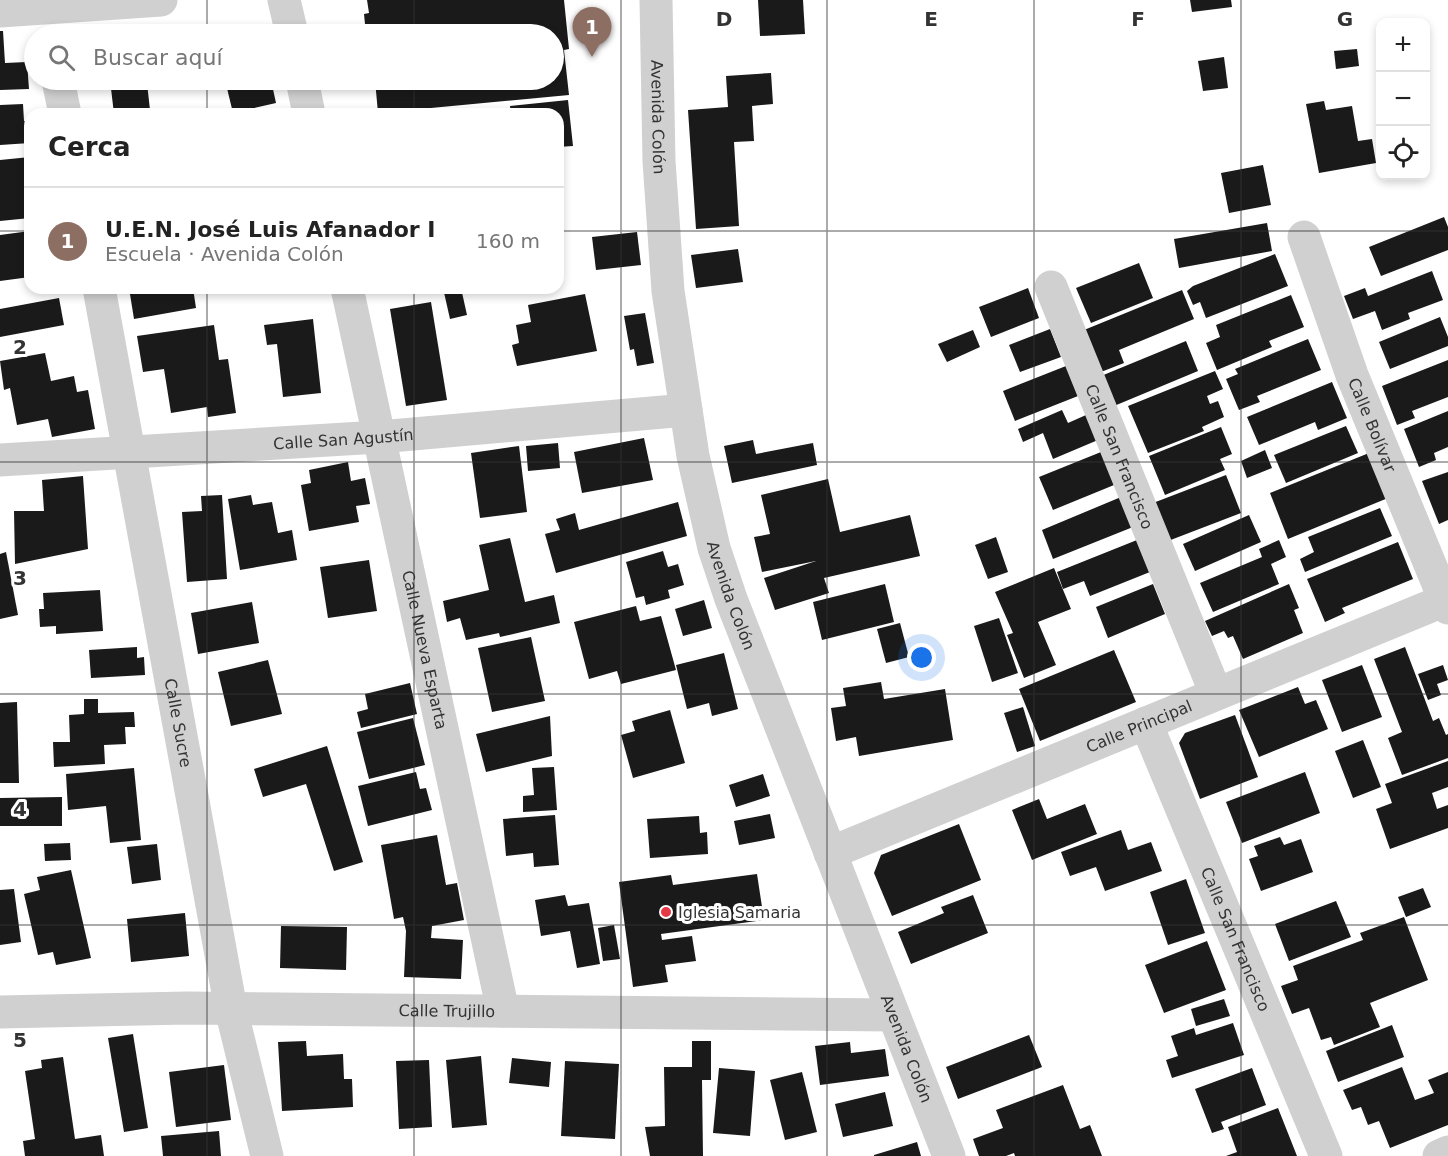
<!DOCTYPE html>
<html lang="es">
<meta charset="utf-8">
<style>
body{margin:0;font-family:"DejaVu Sans",sans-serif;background:#f6f6f6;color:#222}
.controls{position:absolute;right:18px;top:18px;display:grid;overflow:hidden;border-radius:12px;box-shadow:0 3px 9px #0003}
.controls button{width:54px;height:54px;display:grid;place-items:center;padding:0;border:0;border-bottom:2px solid #e0e0e0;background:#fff;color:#222;font:30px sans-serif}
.you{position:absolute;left:922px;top:658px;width:21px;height:21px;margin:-15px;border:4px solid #fff;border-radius:50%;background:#1a73e8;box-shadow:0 0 0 9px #1a73e833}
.badge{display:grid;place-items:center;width:39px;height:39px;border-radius:50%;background:#1a73e8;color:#fff;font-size:20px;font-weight:700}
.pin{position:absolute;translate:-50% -50px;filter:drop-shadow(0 2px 3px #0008)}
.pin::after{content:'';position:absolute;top:32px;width:21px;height:18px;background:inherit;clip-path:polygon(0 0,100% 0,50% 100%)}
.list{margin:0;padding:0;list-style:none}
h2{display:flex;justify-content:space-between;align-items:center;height:78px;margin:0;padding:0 24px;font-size:26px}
h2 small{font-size:20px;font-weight:400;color:#767676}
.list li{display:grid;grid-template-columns:39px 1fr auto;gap:18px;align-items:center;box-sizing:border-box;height:108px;padding:0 24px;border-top:2px solid #e0e0e0}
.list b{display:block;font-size:22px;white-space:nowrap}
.list p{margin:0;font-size:20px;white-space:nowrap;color:#767676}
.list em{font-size:20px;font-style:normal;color:#767676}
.icon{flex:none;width:33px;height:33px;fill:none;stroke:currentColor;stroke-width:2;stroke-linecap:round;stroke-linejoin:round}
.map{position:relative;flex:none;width:1448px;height:1156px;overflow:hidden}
.search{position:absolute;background:#fff;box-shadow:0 3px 9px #0003;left:24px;top:24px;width:540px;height:66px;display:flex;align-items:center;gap:15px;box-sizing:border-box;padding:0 21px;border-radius:33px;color:#767676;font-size:22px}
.panel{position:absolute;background:#fff;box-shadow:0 3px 9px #0003;left:24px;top:108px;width:540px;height:186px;border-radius:18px}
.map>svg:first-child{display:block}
</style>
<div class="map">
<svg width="1448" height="1156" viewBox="0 0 1448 1156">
<rect width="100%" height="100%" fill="#fff"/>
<g fill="#1a1a1a">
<polygon points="367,0 564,0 569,49 564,50 569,95 378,113 375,80 554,80 554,34 366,34 364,14 369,13"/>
<polygon points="758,0 803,0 805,34 760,36"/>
<polygon points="1190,0 1231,0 1232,7 1192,12"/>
<polygon points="179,28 180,34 141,34 140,32"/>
<polygon points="0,31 3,31 5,63 27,62 29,89 0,90"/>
<polygon points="1357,49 1359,66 1336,69 1334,51"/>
<polygon points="1224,57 1228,88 1203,91 1198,61"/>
<polygon points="771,73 773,104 752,106 754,141 734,142 739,226 696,229 688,110 728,107 726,76"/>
<polygon points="110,80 165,80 165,81 147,83 150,110 114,114"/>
<polygon points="225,80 271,80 276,103 233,113"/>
<polygon points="568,100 573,146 558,147 558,114 511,114 510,106"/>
<polygon points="1324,101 1326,110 1352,106 1358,141 1372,139 1376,163 1319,173 1306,104"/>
<polygon points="23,104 24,121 30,121 30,143 0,145 0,105"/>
<polygon points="30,157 30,218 0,221 0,160"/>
<polygon points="1263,165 1271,205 1229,213 1221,173"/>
<polygon points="1444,217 1448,227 1448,250 1381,276 1369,247"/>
<polygon points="1267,223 1272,251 1179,268 1174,239"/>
<polygon points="30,231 30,277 0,281 0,235"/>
<polygon points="637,232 641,265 596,270 592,237"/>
<polygon points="738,249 743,282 696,288 691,255"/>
<polygon points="1275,254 1288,286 1206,318 1200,302 1193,305 1187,291 1193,286"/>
<polygon points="1139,263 1153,298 1091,323 1076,288"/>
<polygon points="1432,271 1443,300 1408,313 1410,319 1382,330 1375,311 1353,319 1344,296 1365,288 1368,296"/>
<polygon points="129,288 193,288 196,308 134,319"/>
<polygon points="443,288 461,288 467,315 450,319"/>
<polygon points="1028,288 1039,318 991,337 979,307"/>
<polygon points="1182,290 1194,319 1119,350 1124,363 1101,372 1084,330"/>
<polygon points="585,294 597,351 517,366 512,345 519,343 516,325 531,322 528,305"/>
<polygon points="1291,295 1304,327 1269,341 1272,347 1217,370 1206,343 1220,337 1216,325"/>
<polygon points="59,298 64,325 0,337 0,309"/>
<polygon points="431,302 447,400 406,406 390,309"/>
<polygon points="645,313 654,363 637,366 634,349 630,350 624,316"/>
<polygon points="1440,317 1448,337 1448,346 1390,369 1379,342"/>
<polygon points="313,319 321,393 283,397 277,344 267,345 264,325"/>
<polygon points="214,325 219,360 228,359 236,413 208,417 207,407 171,413 164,369 143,372 137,336"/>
<polygon points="1050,329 1061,357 1020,372 1009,345"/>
<polygon points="973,330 980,347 947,362 938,344"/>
<polygon points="1308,339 1321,370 1257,396 1260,402 1239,410 1226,379 1238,374 1235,369"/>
<polygon points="1186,341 1198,371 1114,406 1101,376"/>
<polygon points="45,353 51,381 74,376 77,392 88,390 95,429 52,437 48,419 17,425 10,388 4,390 0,361"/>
<polygon points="1448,360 1448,397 1412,411 1415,418 1397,425 1382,386"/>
<polygon points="1066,366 1078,396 1015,421 1003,391"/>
<polygon points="1215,371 1223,389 1207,396 1210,404 1218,401 1224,417 1202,427 1204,431 1148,453 1128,406"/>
<polygon points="1332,382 1347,418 1318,430 1315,422 1259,445 1247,417"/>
<polygon points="1062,410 1068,423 1086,415 1098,440 1053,459 1043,433 1023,442 1018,429"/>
<polygon points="1448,411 1448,447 1434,453 1436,460 1419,467 1404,429"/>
<polygon points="1346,426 1358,453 1286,483 1274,455"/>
<polygon points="1221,427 1232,454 1220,459 1225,470 1165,495 1149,456"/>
<polygon points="644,438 653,480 582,493 574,452"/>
<polygon points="753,440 756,454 813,443 817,465 732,483 724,446"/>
<polygon points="558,443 560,468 528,471 526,446"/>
<polygon points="519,446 527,512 480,518 471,453"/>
<polygon points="1265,450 1272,468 1247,478 1241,461"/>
<polygon points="1101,452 1114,485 1053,510 1039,477"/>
<polygon points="1369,453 1388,498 1288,539 1270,493"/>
<polygon points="348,462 351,481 365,478 370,504 356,506 359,522 309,531 301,485 311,483 309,470"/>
<polygon points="1448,472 1448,520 1439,524 1422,481"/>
<polygon points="1226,475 1241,513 1168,541 1153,503"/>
<polygon points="83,476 88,549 15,564 14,511 44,511 42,480"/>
<polygon points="828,479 840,532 910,515 920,556 824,578 829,593 775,610 764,578 816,561 762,572 754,537 770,534 761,495"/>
<polygon points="222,495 227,579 187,582 182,512 202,511 201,496"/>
<polygon points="251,495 253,505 272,502 278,533 292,530 297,560 240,570 228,499"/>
<polygon points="1121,497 1133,527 1053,559 1042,530"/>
<polygon points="678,502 687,536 556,573 545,534 560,530 556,519 575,513 579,530"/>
<polygon points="1380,508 1392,536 1305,572 1300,559 1314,552 1308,537"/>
<polygon points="1249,515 1261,542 1195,571 1183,544"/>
<polygon points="996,537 1008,572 988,579 975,545"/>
<polygon points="510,538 525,602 554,595 560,623 500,637 499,633 466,640 460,618 447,622 443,601 489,590 479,545"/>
<polygon points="1137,540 1150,572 1090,596 1084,581 1063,589 1057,572"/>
<polygon points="1279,540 1286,557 1271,564 1279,584 1213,612 1200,583 1262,557 1259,549"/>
<polygon points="1398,542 1413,579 1342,608 1345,613 1325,622 1307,579"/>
<polygon points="663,551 668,567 678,564 684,585 668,590 670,598 646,605 644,596 636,598 626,562"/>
<polygon points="6,552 18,615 0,619 0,554"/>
<polygon points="369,560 377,611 328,618 320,567"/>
<polygon points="1054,568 1071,609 1038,622 1056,665 1024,678 1007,635 1013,633 995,592"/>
<polygon points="885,584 894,622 822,640 813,602"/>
<polygon points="1153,584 1165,614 1108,638 1096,607"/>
<polygon points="1289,584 1299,608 1294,610 1303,633 1243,659 1233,636 1228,638 1224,631 1212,636 1205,621"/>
<polygon points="100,590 103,631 56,634 56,626 40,627 39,609 44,609 43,593"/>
<polygon points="704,600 712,628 683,636 675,609"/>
<polygon points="252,602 259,643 198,654 191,613"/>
<polygon points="636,606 640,621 661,616 676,670 621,684 617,671 589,679 574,622"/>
<polygon points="999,618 1018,673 992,682 974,626"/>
<polygon points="900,623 909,657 886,663 877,629"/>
<polygon points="531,637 545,701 492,712 478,648"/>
<polygon points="137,647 137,658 144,657 145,675 91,678 89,650"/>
<polygon points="1405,647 1433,721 1439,718 1446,735 1448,734 1448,758 1402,775 1388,738 1402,732 1374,659"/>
<polygon points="1114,650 1136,702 1040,741 1019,689"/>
<polygon points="724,653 738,709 712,716 709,703 687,709 676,665"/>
<polygon points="268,660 282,714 231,726 218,672"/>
<polygon points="1362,665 1382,717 1342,732 1322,680"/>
<polygon points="1443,665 1448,680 1437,684 1441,695 1428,700 1418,674"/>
<polygon points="881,682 884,699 945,689 953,740 859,756 856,737 836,741 831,708 846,706 843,688"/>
<polygon points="410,683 417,714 361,728 357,712 368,709 365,694"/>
<polygon points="1298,687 1305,704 1316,700 1328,729 1259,757 1239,710"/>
<polygon points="84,699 98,699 98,713 134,712 135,727 125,727 126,744 104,745 105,764 54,767 53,742 70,742 69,715 84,714"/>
<polygon points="17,702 19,783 0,783 0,703"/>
<polygon points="1023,707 1035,746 1017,752 1004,713"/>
<polygon points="670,710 685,763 633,778 621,735 635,731 632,721"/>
<polygon points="1235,715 1258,777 1200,799 1179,743 1185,733"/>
<polygon points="550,716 552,756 486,772 476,734"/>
<polygon points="413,718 425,765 369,779 357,732"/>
<polygon points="1363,740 1381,787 1353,798 1335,751"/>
<polygon points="327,746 363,862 334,871 306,784 263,797 254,769"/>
<polygon points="1448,761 1448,787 1432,793 1437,809 1448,805 1448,828 1390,849 1376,809 1392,803 1385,784"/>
<polygon points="554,767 557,810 523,812 523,796 534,795 532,768"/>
<polygon points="134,768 141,840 110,843 106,806 68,810 66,774"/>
<polygon points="416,772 420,789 426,788 432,810 368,826 358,786"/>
<polygon points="1305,772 1320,813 1242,843 1226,802"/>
<polygon points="763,774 770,796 736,807 729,785"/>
<polygon points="62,797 62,826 0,826 0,798"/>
<polygon points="1039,799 1047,819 1085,804 1097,834 1032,860 1012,810"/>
<polygon points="770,814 775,838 739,845 734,821"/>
<polygon points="555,815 559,865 534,867 533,853 506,856 503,819"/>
<polygon points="699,816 700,833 707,832 708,854 650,858 647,819"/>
<polygon points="959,824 981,880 892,916 874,873 881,855"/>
<polygon points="1121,830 1128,850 1151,842 1162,871 1105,891 1096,867 1070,876 1061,852"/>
<polygon points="437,835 446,885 457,883 464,920 432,926 431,938 463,940 461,979 404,977 406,931 403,917 394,919 381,845"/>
<polygon points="1280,837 1284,845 1301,839 1313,872 1261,891 1249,859 1258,856 1254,846"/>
<polygon points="70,843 71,860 45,861 44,844"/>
<polygon points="157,844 161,880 132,884 127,847"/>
<polygon points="71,870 91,958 56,965 53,952 38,955 24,894 40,890 37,877"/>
<polygon points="757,874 764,920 661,934 662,940 692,936 696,961 665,965 668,982 633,987 619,882 671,875 673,885"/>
<polygon points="1186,879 1205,933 1168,945 1150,892"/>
<polygon points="1423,888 1431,907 1406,917 1398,897"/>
<polygon points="14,889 21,942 0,945 0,890"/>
<polygon points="565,895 568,906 589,903 600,964 577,968 570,931 541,936 535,900"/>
<polygon points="973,895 988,933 911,964 898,932 944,913 941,907"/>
<polygon points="1336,901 1351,937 1289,961 1275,924"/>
<polygon points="185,913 189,956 131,962 127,919"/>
<polygon points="1404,917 1428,980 1370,1003 1380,1027 1334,1045 1331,1037 1321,1040 1309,1008 1292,1014 1281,986 1298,980 1293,966 1363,940 1360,933"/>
<polygon points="614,925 620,959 603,961 598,928"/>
<polygon points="281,926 347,927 346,970 280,968"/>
<polygon points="1207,941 1226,990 1164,1013 1145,965"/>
<polygon points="1224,999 1230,1016 1196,1026 1191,1009"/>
<polygon points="1233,1023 1244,1055 1172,1078 1166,1060 1178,1056 1171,1036 1194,1028 1196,1035"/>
<polygon points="1392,1025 1404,1057 1338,1082 1326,1051"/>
<polygon points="133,1034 148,1128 124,1132 108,1038"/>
<polygon points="1029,1035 1042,1067 958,1099 946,1067"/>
<polygon points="306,1041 307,1056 343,1054 344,1079 352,1079 353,1107 282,1111 278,1042"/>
<polygon points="692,1041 711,1041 711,1080 702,1080 703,1156 650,1156 645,1127 665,1126 664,1067 692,1067"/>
<polygon points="850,1042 851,1053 885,1049 889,1076 820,1085 815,1046"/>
<polygon points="481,1056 487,1125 452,1128 446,1060"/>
<polygon points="63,1057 75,1139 101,1135 104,1156 25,1156 23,1141 35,1139 25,1071 42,1068 41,1060"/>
<polygon points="512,1058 551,1062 549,1087 509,1083"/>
<polygon points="429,1060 432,1127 399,1129 396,1061"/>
<polygon points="565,1061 619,1064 615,1139 561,1136"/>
<polygon points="224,1065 231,1120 176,1127 169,1072"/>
<polygon points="1402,1067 1415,1100 1434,1093 1428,1080 1448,1072 1448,1125 1390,1148 1379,1121 1368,1125 1361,1107 1352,1110 1343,1090"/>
<polygon points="719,1068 755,1071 750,1136 713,1133"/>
<polygon points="1252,1068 1266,1105 1221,1122 1224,1129 1212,1133 1195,1089"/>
<polygon points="802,1072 817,1132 785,1140 770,1080"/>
<polygon points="1063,1085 1080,1129 1090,1125 1102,1156 1015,1156 1014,1153 1006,1156 979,1156 973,1139 1003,1128 996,1110"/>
<polygon points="885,1092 893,1126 843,1137 835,1104"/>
<polygon points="1278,1108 1297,1156 1226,1156 1237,1152 1228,1127"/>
<polygon points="219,1131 221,1156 163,1156 161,1136"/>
<polygon points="917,1142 921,1156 874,1156 874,1155"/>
</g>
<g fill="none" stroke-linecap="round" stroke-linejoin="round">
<g stroke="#d0d0d0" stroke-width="33">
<polyline points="284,0 292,34"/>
<path id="s1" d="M 656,0 L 659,161 L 668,291 L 693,456 L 714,548 L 731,599 L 949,1156"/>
<polyline points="0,11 161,0"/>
<polyline points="58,80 65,114"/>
<polyline points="302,80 309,114"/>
<path id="s2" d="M 1304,237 L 1352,375 L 1448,608"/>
<path id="s3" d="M 1051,287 L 1216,694"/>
<path id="s4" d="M 99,288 L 231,1009 L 267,1156"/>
<path id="s5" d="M 347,288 L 503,1011"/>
<path id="s6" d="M 0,460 L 379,437 L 686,410"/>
<path id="s7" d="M 1146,723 L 1326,1156"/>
<path id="s8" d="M 830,853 L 1448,599"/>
<path id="s9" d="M 0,1012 L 187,1008 L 893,1015"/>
<polyline points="1439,1156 1448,1152"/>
</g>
</g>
<path fill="none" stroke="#333" stroke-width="1.5" stroke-opacity="0.55" d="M 207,0 L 207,34M 414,0 L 414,34M 621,0 L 621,1156M 827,0 L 827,1156M 1034,0 L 1034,1156M 1241,0 L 1241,1156M 207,80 L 207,114M 414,80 L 414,114M 0,231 L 30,231M 558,231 L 1448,231M 207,288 L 207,1156M 414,288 L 414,1156M 0,462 L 1448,462M 0,694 L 1448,694M 0,925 L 1448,925"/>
<circle fill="#e63946" stroke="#fff" stroke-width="2" cx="666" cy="912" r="6"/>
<g text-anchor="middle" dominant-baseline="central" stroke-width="6" stroke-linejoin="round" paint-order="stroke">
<g font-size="16" fill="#333" stroke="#fff">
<text stroke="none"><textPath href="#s1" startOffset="117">Avenida Colón</textPath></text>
<text stroke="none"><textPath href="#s2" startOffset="200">Calle Bolívar</textPath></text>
<text stroke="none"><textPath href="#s6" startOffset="344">Calle San Agustín</textPath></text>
<text stroke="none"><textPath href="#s3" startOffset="183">Calle San Francisco</textPath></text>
<text stroke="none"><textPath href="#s1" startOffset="603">Avenida Colón</textPath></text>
<text stroke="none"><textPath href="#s5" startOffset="370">Calle Nueva Esparta</textPath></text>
<text stroke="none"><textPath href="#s4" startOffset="442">Calle Sucre</textPath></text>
<text stroke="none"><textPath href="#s8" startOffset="334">Calle Principal</textPath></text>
<text stroke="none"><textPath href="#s7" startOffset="234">Calle San Francisco</textPath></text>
<text stroke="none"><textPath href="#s9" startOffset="447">Calle Trujillo</textPath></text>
<text stroke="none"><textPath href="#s1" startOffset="1089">Avenida Colón</textPath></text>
</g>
<g font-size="16" fill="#333" stroke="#fff" text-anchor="start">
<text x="678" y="912">Iglesia Samaria</text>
</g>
</g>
<g font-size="20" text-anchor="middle" font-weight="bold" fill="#333" stroke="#fff" stroke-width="6" stroke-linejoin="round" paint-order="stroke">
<text x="724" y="26">D</text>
<text x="931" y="26">E</text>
<text x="1138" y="26">F</text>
<text x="1345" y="26">G</text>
<text x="20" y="354">2</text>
<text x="20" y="585">3</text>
<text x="20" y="816">4</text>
<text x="20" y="1047">5</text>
</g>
</svg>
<div class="controls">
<button>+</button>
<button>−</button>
<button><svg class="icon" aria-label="locate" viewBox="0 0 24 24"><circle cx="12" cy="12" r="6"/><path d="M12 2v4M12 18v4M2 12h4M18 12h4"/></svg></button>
</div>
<div class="you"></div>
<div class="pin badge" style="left:592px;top:57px;background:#8d6e63">1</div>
<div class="search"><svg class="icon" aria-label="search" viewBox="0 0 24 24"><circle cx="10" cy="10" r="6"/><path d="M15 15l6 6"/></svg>Buscar aquí</div>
<section class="panel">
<h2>Cerca<small></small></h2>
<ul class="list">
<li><span class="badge" style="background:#8d6e63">1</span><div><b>U.E.N. José Luis Afanador I</b><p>Escuela · Avenida Colón</p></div><em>160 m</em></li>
</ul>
</section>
</div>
